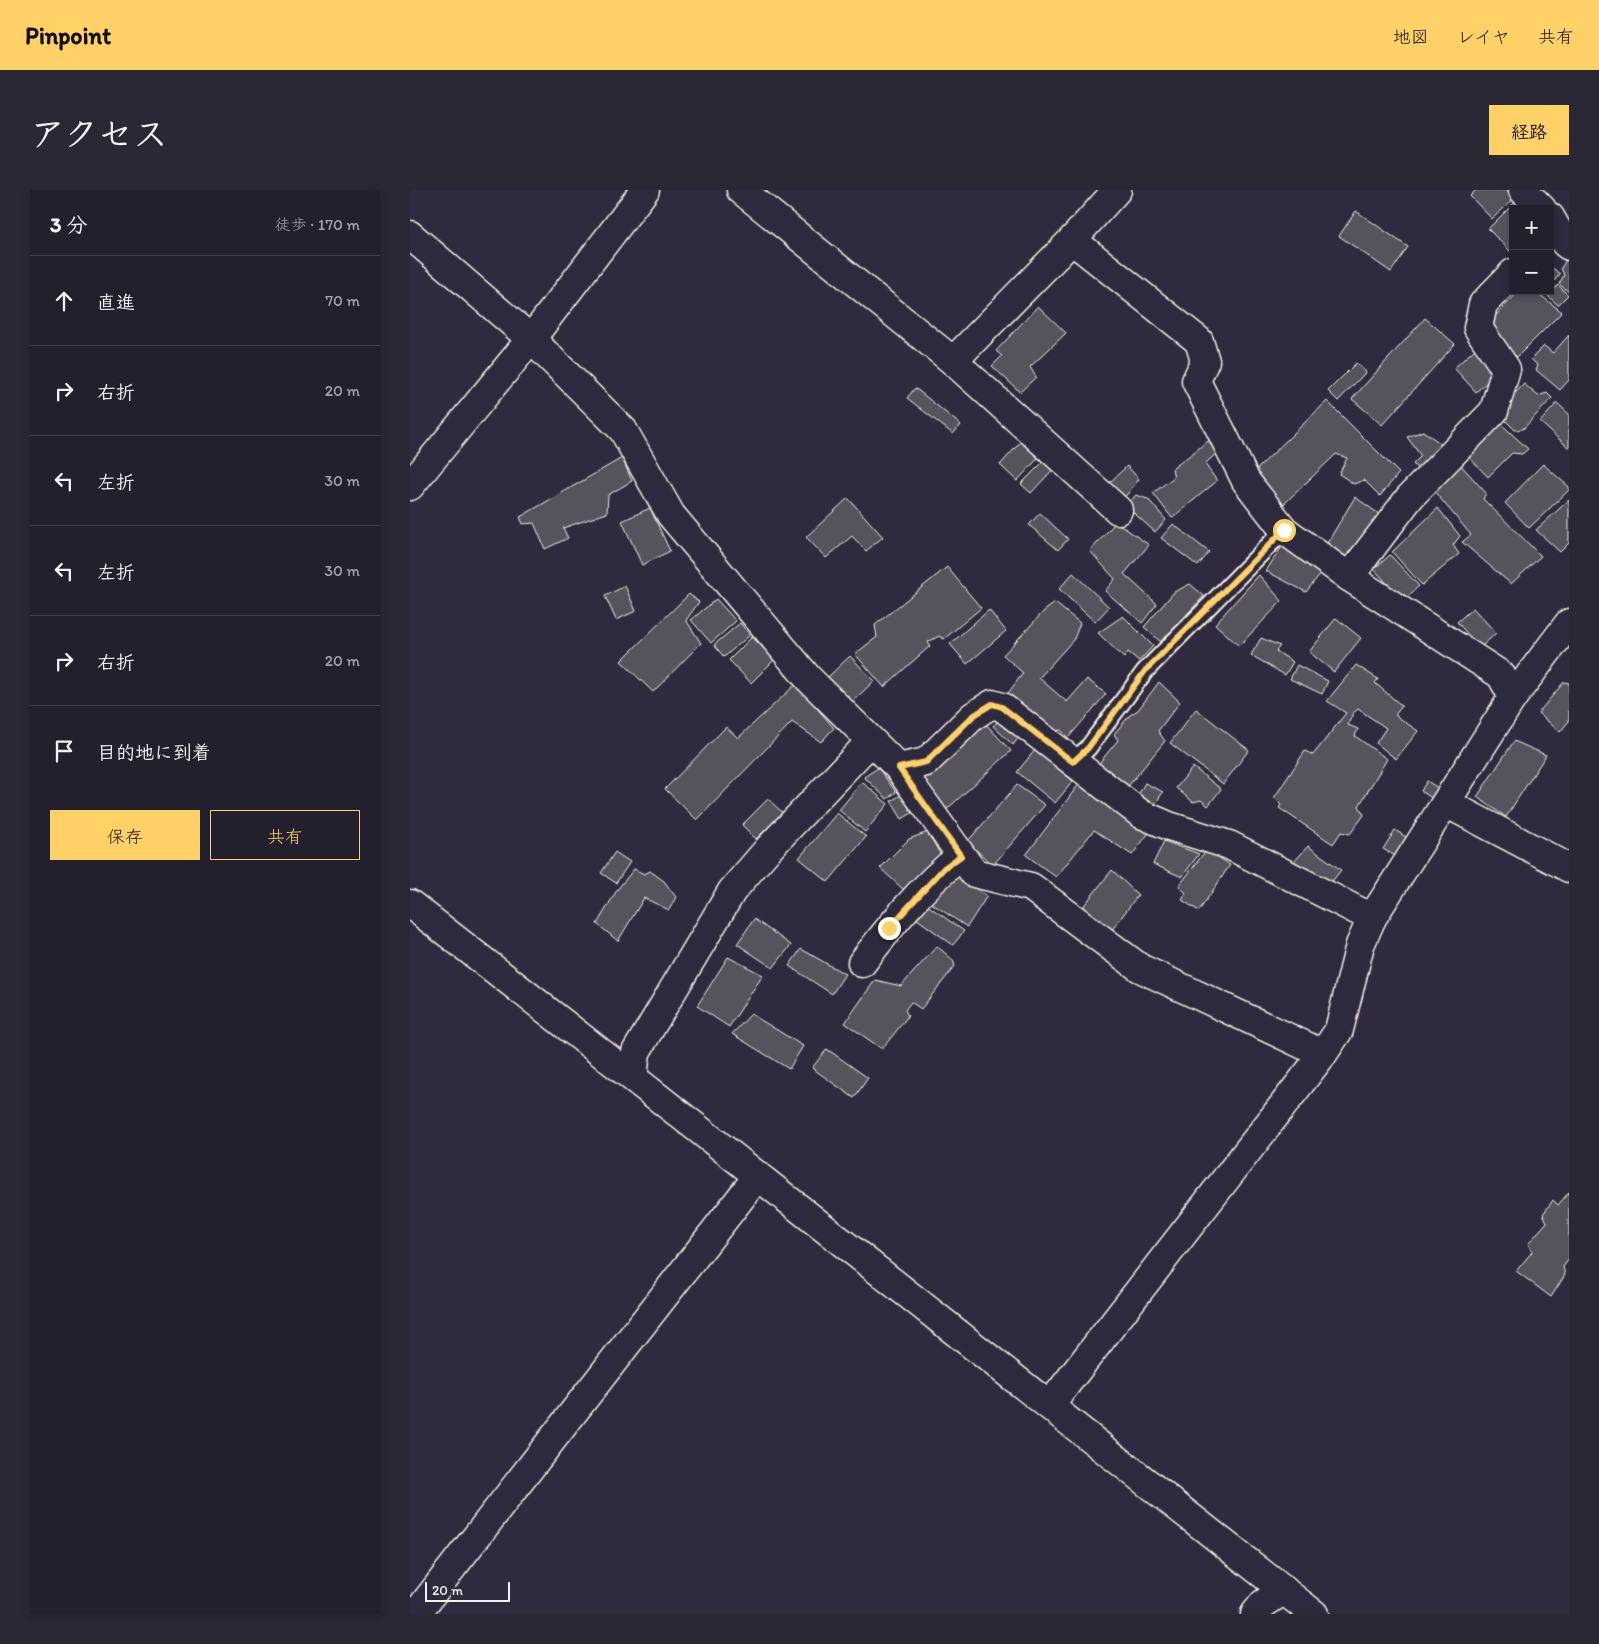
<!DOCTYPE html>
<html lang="ja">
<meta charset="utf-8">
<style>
body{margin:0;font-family:Itim,"Klee One",sans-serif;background:#2b2836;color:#f1f3f6}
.controls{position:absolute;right:15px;top:15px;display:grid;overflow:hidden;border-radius:0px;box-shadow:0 2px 8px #0003}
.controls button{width:45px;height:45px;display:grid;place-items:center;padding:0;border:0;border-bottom:1px solid #403e4a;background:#23202e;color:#f1f3f6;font:25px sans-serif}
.scale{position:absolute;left:15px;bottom:12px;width:85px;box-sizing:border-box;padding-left:5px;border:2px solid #f4f1e8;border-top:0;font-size:14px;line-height:18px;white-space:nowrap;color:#f4f1e8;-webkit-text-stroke:4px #2f2a3d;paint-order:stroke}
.stop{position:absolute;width:15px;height:15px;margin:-11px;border:4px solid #ffd166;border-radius:50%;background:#fff}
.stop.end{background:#ffd166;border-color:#fff;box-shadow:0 1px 5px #0008}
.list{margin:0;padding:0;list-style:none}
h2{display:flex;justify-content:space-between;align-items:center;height:65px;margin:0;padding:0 20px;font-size:21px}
h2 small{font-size:16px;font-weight:400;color:#a3a3aa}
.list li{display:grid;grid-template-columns:32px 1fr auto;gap:15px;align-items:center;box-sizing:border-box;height:90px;padding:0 20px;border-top:1px solid #403e4a}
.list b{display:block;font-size:19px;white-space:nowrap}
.list em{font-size:16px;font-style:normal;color:#a3a3aa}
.actions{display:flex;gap:10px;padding:15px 20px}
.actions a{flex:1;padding:11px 0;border:1px solid #ffd166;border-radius:0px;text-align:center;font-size:18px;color:#ffd166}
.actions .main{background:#ffd166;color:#111}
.icon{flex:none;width:28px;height:28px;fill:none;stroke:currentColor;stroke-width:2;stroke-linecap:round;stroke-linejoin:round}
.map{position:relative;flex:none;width:1159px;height:1424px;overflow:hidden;border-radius:0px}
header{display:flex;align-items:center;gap:30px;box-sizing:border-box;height:70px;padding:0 25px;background:#ffd166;color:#111}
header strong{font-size:24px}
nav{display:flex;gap:28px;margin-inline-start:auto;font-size:18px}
.intro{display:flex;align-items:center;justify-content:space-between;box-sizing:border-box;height:120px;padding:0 30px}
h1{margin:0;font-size:35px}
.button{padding:12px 22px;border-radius:0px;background:#ffd166;color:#111;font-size:18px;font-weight:700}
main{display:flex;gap:30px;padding:0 30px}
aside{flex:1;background:#23202e;border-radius:0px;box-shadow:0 2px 8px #0003}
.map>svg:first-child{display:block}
</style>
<header>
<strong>Pinpoint</strong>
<nav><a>地図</a><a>レイヤ</a><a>共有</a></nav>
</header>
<div class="intro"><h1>アクセス</h1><a class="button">経路</a></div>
<main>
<aside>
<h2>3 分<small>徒歩 · 170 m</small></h2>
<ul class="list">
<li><svg class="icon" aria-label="ahead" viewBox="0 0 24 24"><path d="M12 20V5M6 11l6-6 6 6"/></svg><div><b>直進</b></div><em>70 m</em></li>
<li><svg class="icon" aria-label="right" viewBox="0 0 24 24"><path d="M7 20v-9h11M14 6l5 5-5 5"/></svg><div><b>右折</b></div><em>20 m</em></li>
<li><svg class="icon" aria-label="left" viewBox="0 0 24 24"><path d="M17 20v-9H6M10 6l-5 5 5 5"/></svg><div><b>左折</b></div><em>30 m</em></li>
<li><svg class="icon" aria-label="left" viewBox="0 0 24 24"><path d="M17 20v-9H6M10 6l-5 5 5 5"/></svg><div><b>左折</b></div><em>30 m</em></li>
<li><svg class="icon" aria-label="right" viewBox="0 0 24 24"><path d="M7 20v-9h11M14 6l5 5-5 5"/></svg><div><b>右折</b></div><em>20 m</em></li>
<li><svg class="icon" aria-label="arrive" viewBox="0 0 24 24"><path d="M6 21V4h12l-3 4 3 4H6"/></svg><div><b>目的地に到着</b></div></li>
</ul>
<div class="actions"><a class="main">保存</a><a>共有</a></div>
</aside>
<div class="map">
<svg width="1159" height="1424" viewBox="0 0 1159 1424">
<rect width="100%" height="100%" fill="#2f2a3d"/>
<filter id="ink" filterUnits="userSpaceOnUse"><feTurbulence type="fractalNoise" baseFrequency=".02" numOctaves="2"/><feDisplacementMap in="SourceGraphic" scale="10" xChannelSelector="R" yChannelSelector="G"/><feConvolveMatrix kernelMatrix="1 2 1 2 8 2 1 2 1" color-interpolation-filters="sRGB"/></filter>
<g filter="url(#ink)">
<g fill="#56525f" stroke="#f4f1e8">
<polygon points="1066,0 1097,0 1105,8 1082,29 1060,6"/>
<polygon points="1106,11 1113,19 1103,19 1103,64 1078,39"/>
<polygon points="946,21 998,57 981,82 929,46"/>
<polygon points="1156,70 1159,73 1159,102 1149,94 1154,85 1151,78"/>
<polygon points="1140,76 1150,84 1140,96"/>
<polygon points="1148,95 1158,105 1148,115 1138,106"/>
<polygon points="1109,101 1125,101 1152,122 1107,167 1075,137"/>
<polygon points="628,116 656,143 620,177 626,187 610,202 582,176 592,166 586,161"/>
<polygon points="1015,128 1045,154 972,235 942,209"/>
<polygon points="1159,145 1159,190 1150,200 1126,180 1128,176 1121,169 1134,156 1143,163"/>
<polygon points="1065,159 1087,183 1066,202 1044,178"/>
<polygon points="946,173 956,182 928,211 918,201"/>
<polygon points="1114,194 1128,206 1137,203 1142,208 1113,239 1105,240 1091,226 1091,217"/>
<polygon points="505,198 551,235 543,244 497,208"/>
<polygon points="917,211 989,283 970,306 954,290 944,294 929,284 937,268 926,264 874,314 844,282"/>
<polygon points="1147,213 1159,224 1159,258 1130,232"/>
<polygon points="1089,232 1118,259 1112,264 1102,263 1078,287 1058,266"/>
<polygon points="1013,241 1037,258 1010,282 1003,274 1011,266 997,247"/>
<polygon points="802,248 811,259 795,274 807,291 762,328 743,303 764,287 762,279"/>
<polygon points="613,249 631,265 607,291 590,275"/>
<polygon points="212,268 222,291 198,305 197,323 153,338 158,348 135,359 124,333 113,334 110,327"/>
<polygon points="637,268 646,276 621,303 611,294"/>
<polygon points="1049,273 1076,303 1073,309 1131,366 1101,394 1052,352 1061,345 1024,301"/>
<polygon points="1133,274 1159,297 1159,300 1119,338 1095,313"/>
<polygon points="717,276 729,289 711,312 696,296"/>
<polygon points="726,305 738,309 756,330 745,342 716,316"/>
<polygon points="945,307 969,324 938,373 916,355"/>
<polygon points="438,308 473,347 456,361 442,346 416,368 396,347"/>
<polygon points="1159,310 1159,353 1150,362 1126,340"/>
<polygon points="240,318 260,361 232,375 212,331"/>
<polygon points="1028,318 1050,346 1043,355 1049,364 1012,395 982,362"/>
<polygon points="630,323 658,349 648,360 619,335"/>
<polygon points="706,332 739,355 714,384 747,414 732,433 695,401 705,389 680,361"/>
<polygon points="763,334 799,362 788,376 751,348"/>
<polygon points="876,350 914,379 896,402 856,381"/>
<polygon points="980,365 1009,396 993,411 964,379"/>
<polygon points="537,377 571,418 534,449 529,446 518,452 520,456 474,497 445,464 467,447 465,435"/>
<polygon points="663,383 699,417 685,432 649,399"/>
<polygon points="849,385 872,411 829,456 805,434"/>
<polygon points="780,394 794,406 751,452 734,437 764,402"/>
<polygon points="215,396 226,421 206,430 195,406"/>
<polygon points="279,404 289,412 276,430 291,453 243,502 211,471"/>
<polygon points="306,409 326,431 301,453 281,430"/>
<polygon points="645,413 670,433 664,449 629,488 657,512 677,489 696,504 658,548 651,540 640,542 596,506 613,483 593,465 634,421"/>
<polygon points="1063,418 1086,443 1070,458 1047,432"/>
<polygon points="579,420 596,441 557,474 540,454"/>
<polygon points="713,426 743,456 729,471 718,462 714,468 688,443"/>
<polygon points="926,428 951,448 924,482 899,462"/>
<polygon points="330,433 340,445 314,467 304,455"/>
<polygon points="342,447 365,469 341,493 319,470"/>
<polygon points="851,448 870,456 866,461 883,472 875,485 841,465"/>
<polygon points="440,466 464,491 442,512 418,487"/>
<polygon points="887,475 918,491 912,504 880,489"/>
<polygon points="946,475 968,489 965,493 992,516 985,525 1008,541 986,569 966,553 976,538 948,519 943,523 938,535 948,539 945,546 977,569 949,616 954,625 940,644 931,642 923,654 869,618 871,615 864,608 895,561 903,565 936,523 917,511"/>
<polygon points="749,492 770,512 748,541 755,551 715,600 686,577 708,550 704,544 720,525 728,520"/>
<polygon points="1154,492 1159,493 1159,531 1150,542 1128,523"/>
<polygon points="386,494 424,538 411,552 382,532 287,630 255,599 316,537 328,548"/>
<polygon points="786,519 839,560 813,594 760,553"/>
<polygon points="590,529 609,547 603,555 583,536"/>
<polygon points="575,533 601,561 536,620 514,589"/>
<polygon points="1104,551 1136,565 1096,627 1067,607"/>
<polygon points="625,560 663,591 645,613 607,582"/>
<polygon points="783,577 811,599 798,616 791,610 783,612 766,598"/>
<polygon points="468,578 486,602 477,609 454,587"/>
<polygon points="672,590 741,640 722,665 684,640 646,687 616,665"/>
<polygon points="1017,591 1028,598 1022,608 1011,601"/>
<polygon points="452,592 478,614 455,642 429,620"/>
<polygon points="735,593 753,602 742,619 727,607"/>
<polygon points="607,595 635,615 583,675 557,652"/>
<polygon points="491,605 502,623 492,629 481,611"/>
<polygon points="358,609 373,623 346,649 332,635"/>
<polygon points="427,623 456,647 418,692 389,668"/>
<polygon points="985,640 999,649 987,667 973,659"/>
<polygon points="518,642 530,664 494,700 470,678 499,649"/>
<polygon points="754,651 789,664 772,687 743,674"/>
<polygon points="898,656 931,680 920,694 884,672"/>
<polygon points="797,659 820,675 789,721 772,710 776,703 769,696"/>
<polygon points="205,662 220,672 206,693 191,683"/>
<polygon points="224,679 234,684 240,681 254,691 266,707 259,720 234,708 208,751 187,734 207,700"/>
<polygon points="702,680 728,705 702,740 672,718"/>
<polygon points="543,684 577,706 557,737 518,711"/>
<polygon points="517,715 554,741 543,755 507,729"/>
<polygon points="344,729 381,755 363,778 327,754"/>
<polygon points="527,756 543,770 545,776 511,819 501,812 495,820 498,826 472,859 435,833 465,790 491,796"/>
<polygon points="391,759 435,784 422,804 379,776"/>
<polygon points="318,767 353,785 319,837 287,816"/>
<polygon points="341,824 393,856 379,879 322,844"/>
<polygon points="417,859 458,888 444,908 402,878"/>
<polygon points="1159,1002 1159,1069 1153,1077 1155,1085 1141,1107 1106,1081 1122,1062 1118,1054 1137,1032 1133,1024 1143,1010 1148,1015"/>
</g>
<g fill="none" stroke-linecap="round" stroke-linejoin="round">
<g stroke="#f4f1e8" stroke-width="20">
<polyline id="lane" points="663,572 678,558 735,481 874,340"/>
</g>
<g stroke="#f4f1e8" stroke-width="31">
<g id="street">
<polyline points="331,0 543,171 662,50 707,0"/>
<polyline points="1113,0 1132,19"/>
<polyline points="1140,27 1155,53 1159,56"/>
<polyline points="0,45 121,149 213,240 261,325 398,488 489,578 564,683 621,697 730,778 913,864"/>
<polyline points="662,50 789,151 795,171 786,191 836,291 874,340 939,387 1091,485 1103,507"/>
<polyline points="543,171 708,320"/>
<polyline points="0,296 121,149 235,0"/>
<polyline points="939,387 1000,307 1084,221 1096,179 1068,138 1073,114 1103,83"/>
<polyline points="489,578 516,572 563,526 582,514 592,517 731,624 759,636 819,655 962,728"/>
<polyline points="1036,613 1159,678"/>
<path d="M 0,714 C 303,948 602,1188 904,1424"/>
<path d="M 452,773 C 481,735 513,695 551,666"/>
<polyline points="223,886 226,862 322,701 359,658 460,552"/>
<polyline points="640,1215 913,864 929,840 950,755 962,728 1103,507 1159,433"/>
<polyline points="6,1424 347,987"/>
<polyline points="845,1424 853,1414 874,1400"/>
</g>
</g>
<use href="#lane" stroke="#2f2a3d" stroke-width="16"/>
<use href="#street" stroke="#2f2a3d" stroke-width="28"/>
</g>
</g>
<g fill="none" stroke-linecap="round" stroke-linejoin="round" filter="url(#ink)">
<polyline stroke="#ffd166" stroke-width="6" points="479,738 534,678 551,666 489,578 516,572 563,526 582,514 592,517 663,572 678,558 735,481 874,340"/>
</g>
</svg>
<div class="controls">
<button>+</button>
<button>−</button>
</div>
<div class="scale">20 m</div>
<div class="stop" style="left:874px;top:340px"></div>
<div class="stop end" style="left:479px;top:738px"></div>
</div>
</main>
